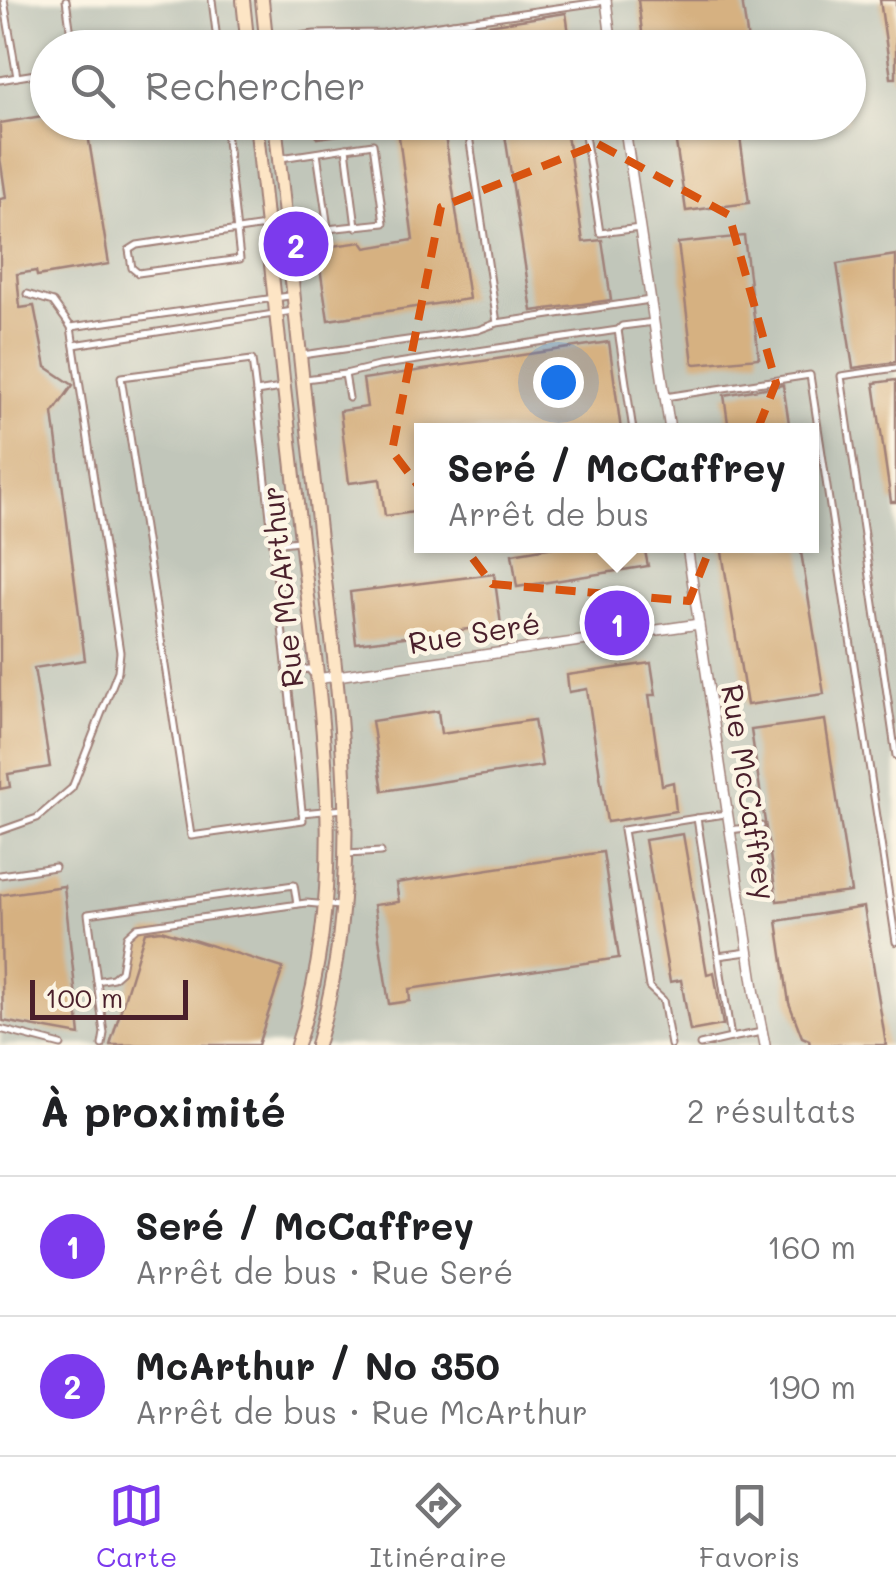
<!DOCTYPE html>
<html lang="fr">
<meta charset="utf-8">
<style>
body{margin:0;font-family:Mali,sans-serif;background:#f6f6f6;color:#202124}
.scale{position:absolute;left:30px;bottom:25px;width:158px;box-sizing:border-box;padding-left:10px;border:5px solid #4a1f2b;border-top:0;font-size:28px;line-height:35px;white-space:nowrap;color:#4a1f2b;-webkit-text-stroke:8px #fcf5e5;paint-order:stroke}
.you{position:absolute;left:558px;top:382px;width:35px;height:35px;margin:-25px;border:8px solid #fff;border-radius:50%;background:#1a73e8;box-shadow:0 0 0 15px #1a73e833}
.badge{display:grid;place-items:center;width:65px;height:65px;border-radius:50%;background:#7c3aed;color:#fff;font-size:32px;font-weight:700}
.pin{position:absolute;translate:-50% -50%;border:5px solid #fff;box-shadow:0 2px 10px #0006}
.popup{position:absolute;left:414px;top:423px;width:405px;height:130px;box-sizing:border-box;display:grid;place-content:center;border-radius:0px;background:#fff;filter:drop-shadow(0 2px 8px #0005);font-size:32px;white-space:nowrap;color:#757577}
.popup b{font-size:38px;color:#202124}
.popup::after{content:'';position:absolute;left:50%;top:100%;margin-left:-20px;border:20px solid transparent;border-top-color:#fff}
.list{margin:0;padding:0;list-style:none}
h2{display:flex;justify-content:space-between;align-items:center;height:130px;margin:0;padding:0 40px;font-size:42px}
h2 small{font-size:32px;font-weight:400;color:#757577}
.list li{display:grid;grid-template-columns:65px 1fr auto;gap:30px;align-items:center;box-sizing:border-box;height:140px;padding:0 40px;border-top:2px solid #e0e0e0}
.list b{display:block;font-size:38px;white-space:nowrap}
.list p{margin:0;font-size:32px;white-space:nowrap;color:#757577}
.list em{font-size:32px;font-style:normal;color:#757577}
.icon{flex:none;width:55px;height:55px;fill:none;stroke:currentColor;stroke-width:2;stroke-linecap:round;stroke-linejoin:round}
.map{position:relative;flex:none;width:896px;height:1045px;overflow:hidden}
.search{position:absolute;background:#fff;box-shadow:0 2px 8px #0004;left:30px;right:30px;top:30px;height:110px;display:flex;align-items:center;gap:25px;box-sizing:border-box;padding:0 35px;border-radius:55px;color:#757577;font-size:38px}
.sheet{height:410px;background:#fff}
nav{display:flex;justify-content:space-around;align-items:center;box-sizing:border-box;height:140px;border-top:2px solid #e0e0e0;background:#fff;font-size:28px;color:#757577}
nav a{display:grid;justify-items:center;gap:5px}
nav .on{color:#7c3aed}
.map>svg:first-child{display:block}
</style>
<div class="map">
<svg width="896" height="1045" viewBox="0 0 896 1045">
<rect width="100%" height="100%" fill="#fcf5e5"/>
<filter id="ink" filterUnits="userSpaceOnUse"><feTurbulence type="fractalNoise" baseFrequency=".01" numOctaves="2"/><feDisplacementMap in="SourceGraphic" scale="20" xChannelSelector="R" yChannelSelector="G"/><feConvolveMatrix kernelMatrix="1 2 1 2 8 2 1 2 1" color-interpolation-filters="sRGB"/></filter>
<filter id="wash" filterUnits="userSpaceOnUse"><feTurbulence type="fractalNoise" baseFrequency=".0048" numOctaves="4" result="noise"/><feDisplacementMap in="SourceGraphic" scale="40" xChannelSelector="R" yChannelSelector="G"/><feGaussianBlur stdDeviation="2.25" result="paint"/><feColorMatrix in="noise" values="0 0 0 0 0 0 0 0 0 0 0 0 0 0 0 0 0 1.4 0 .05"/><feComposite in="paint" operator="in"/></filter>
<g filter="url(#wash)">
<rect width="100%" height="100%" fill="#f5e1c5"/>
<path fill="#c1c6ba" fill-rule="evenodd" d="M 0,0 L 896,0 L 896,1045 L 0,1045 ZM 48,48 L 848,48 L 848,122 L 48,122 ZM 422,430 L 812,430 L 812,546 L 422,546 Z"/>
<g id="blocks">
<g fill="#d6b181">
<polygon points="638,0 742,0 749,48 644,48"/>
<polygon points="880,0 896,0 896,78 891,78"/>
<polygon points="566,13 571,48 492,48 488,25"/>
<polygon points="48,115 48,122 86,122 109,264 37,276 36,271 17,274 20,308 34,306 46,367 73,385 53,413 85,660 34,668 50,767 8,774 10,787 0,789 0,199 6,198 0,157 0,123"/>
<polygon points="314,122 349,122 348,134 317,138"/>
<polygon points="397,122 443,122 469,299 328,320 317,248 362,242 366,248 413,240"/>
<polygon points="503,122 565,122 583,242 602,240 611,300 532,311"/>
<polygon points="673,122 738,122 749,203 686,211"/>
<polygon points="744,236 759,358 696,364 693,363 678,243"/>
<polygon points="896,255 896,362 853,368 837,264"/>
<polygon points="609,342 621,430 422,430 422,511 385,516 380,479 349,483 340,411 367,407 363,379"/>
<polygon points="896,380 896,502 891,502 874,383"/>
<polygon points="783,385 790,430 729,430 724,395"/>
<polygon points="560,546 644,546 648,566 517,587 512,554"/>
<polygon points="721,546 800,546 824,694 747,705"/>
<polygon points="494,574 501,625 356,643 350,592"/>
<polygon points="651,663 656,695 649,695 662,785 673,782 676,811 607,822 587,689 569,692 567,675"/>
<polygon points="438,711 441,734 534,720 542,766 383,791 372,721"/>
<polygon points="825,720 851,892 777,901 751,730"/>
<polygon points="683,834 707,974 714,972 723,1025 690,1031 681,980 670,982 645,840"/>
<polygon points="603,852 619,958 409,989 410,1001 389,1004 374,905 399,902 396,883"/>
<polygon points="64,886 80,1035 3,1021 0,895"/>
<polygon points="864,907 886,1045 810,1045 809,1040 802,1037 789,1003 777,921"/>
<polygon points="161,930 283,968 258,1045 110,1045 145,932"/>
</g>
</g>
</g>
<g filter="url(#ink)">
<use href="#blocks" fill-opacity="0" stroke="#a08078" stroke-width="2.5"/>
<g fill="none" stroke-linecap="round" stroke-linejoin="round">
<g stroke="#a08078" stroke-width="9">
<g id="lane">
<polyline points="4,0 17,77 48,72"/>
<polyline points="66,0 73,48"/>
<polyline points="212,0 218,48"/>
<polyline points="453,23 456,48"/>
<polyline points="266,40 315,34 383,33 606,1"/>
<polyline points="0,80 17,77"/>
<polyline points="225,122 240,259 138,273 132,268 129,250 137,245 265,226"/>
<polyline points="467,122 497,323"/>
<polyline points="583,122 600,233 640,228"/>
<polyline points="346,148 356,227"/>
<polyline points="317,153 328,228"/>
<polyline points="281,158 373,144 384,223 289,233"/>
<polyline points="71,327 289,296"/>
<polyline points="618,330 633,430"/>
<polyline points="74,345 293,311"/>
<polyline points="302,355 478,330 497,323 650,300"/>
<polyline points="896,368 841,376 896,756"/>
<polyline points="345,374 378,366 618,330 622,326 654,322"/>
<polyline points="305,379 345,374 349,398"/>
<polyline points="281,388 256,392 273,544 298,541"/>
<polyline points="256,392 252,360 121,377 191,836 303,820 273,544"/>
<polyline points="665,397 810,375 896,942"/>
<polyline points="287,672 309,669 312,673"/>
<polyline points="302,813 344,809"/>
<polyline points="726,814 697,818 731,1038 762,1032"/>
<polyline points="730,830 761,826"/>
<polyline points="0,831 37,818 72,788 118,671 120,652 71,327 53,302 27,294"/>
<polyline points="347,854 381,852"/>
<polyline points="0,875 55,867"/>
<polyline points="718,956 748,952"/>
<polyline points="97,981 113,978 121,971 127,936 137,927 306,903 340,906"/>
<polyline points="0,1029 61,1045"/>
<polyline points="102,1045 104,1033 88,914 294,885 297,904"/>
<polyline points="671,1045 663,1000 649,987 623,830 697,818"/>
<polyline points="700,1045 731,1038"/>
</g>
</g>
<g stroke="#a08078" stroke-width="12">
<g id="street">
<polyline points="606,0 612,48"/>
<polyline points="624,122 670,430"/>
<polyline points="687,546 755,995 765,1045"/>
<polyline points="316,679 699,624"/>
</g>
</g>
<g stroke="#a08078" stroke-width="16">
<g id="secondary">
<polyline points="243,0 248,48"/>
<polyline points="262,0 267,48"/>
<path d="M 256,122 C 270,262 285,400 301,539 C 320,707 352,881 297,1045"/>
<path d="M 275,122 C 289,261 305,400 320,539 C 340,708 367,879 317,1045"/>
</g>
</g>
<use href="#lane" stroke="#fff" stroke-width="5"/>
<use href="#street" stroke="#fff" stroke-width="9"/>
<use href="#secondary" stroke="#fde5c5" stroke-width="12"/>
</g>
</g>
<path fill="none" stroke="#d8530f" stroke-width="8" stroke-dasharray="20 12" stroke-linejoin="round" d="M 598,144 L 729,215 L 776,383 L 689,601 L 492,584 L 392,451 L 441,207 Z"/>
<g text-anchor="middle" dominant-baseline="central" stroke-width="9" stroke-linejoin="round" paint-order="stroke">
<g font-size="30" fill="#4a1f2b" stroke="#fcf5e5">
<text transform="translate(281 587) rotate(-96)">Rue McArthur</text>
<text transform="translate(474 632) rotate(-9)">Rue Seré</text>
<text transform="translate(750 792) rotate(81)">Rue McCaffrey</text>
</g>
</g>
</svg>
<div class="scale">100 m</div>
<div class="you"></div>
<div class="pin badge" style="left:617px;top:623px">1</div>
<div class="popup"><b>Seré / McCaffrey</b>Arrêt de bus</div>
<div class="pin badge" style="left:296px;top:244px">2</div>
<div class="search"><svg class="icon" aria-label="search" viewBox="0 0 24 24"><circle cx="10" cy="10" r="6"/><path d="M15 15l6 6"/></svg>Rechercher</div>
</div>
<section class="sheet">
<h2>À proximité<small>2 résultats</small></h2>
<ul class="list">
<li><span class="badge">1</span><div><b>Seré / McCaffrey</b><p>Arrêt de bus · Rue Seré</p></div><em>160 m</em></li>
<li><span class="badge">2</span><div><b>McArthur / No 350</b><p>Arrêt de bus · Rue McArthur</p></div><em>190 m</em></li>
</ul>
</section>
<nav>
<a class="on"><svg class="icon" aria-label="map" viewBox="0 0 24 24"><path d="M3 6l6-2 6 2 6-2v14l-6 2-6-2-6 2zM9 4v14M15 6v14"/></svg>Carte</a>
<a><svg class="icon" aria-label="directions" viewBox="0 0 24 24"><path d="M12 3l9 9-9 9-9-9zM9 14v-3h6M13 9l2 2-2 2"/></svg>Itinéraire</a>
<a><svg class="icon" aria-label="saved" viewBox="0 0 24 24"><path d="M7 4h10v16l-5-4-5 4z"/></svg>Favoris</a>
</nav>
